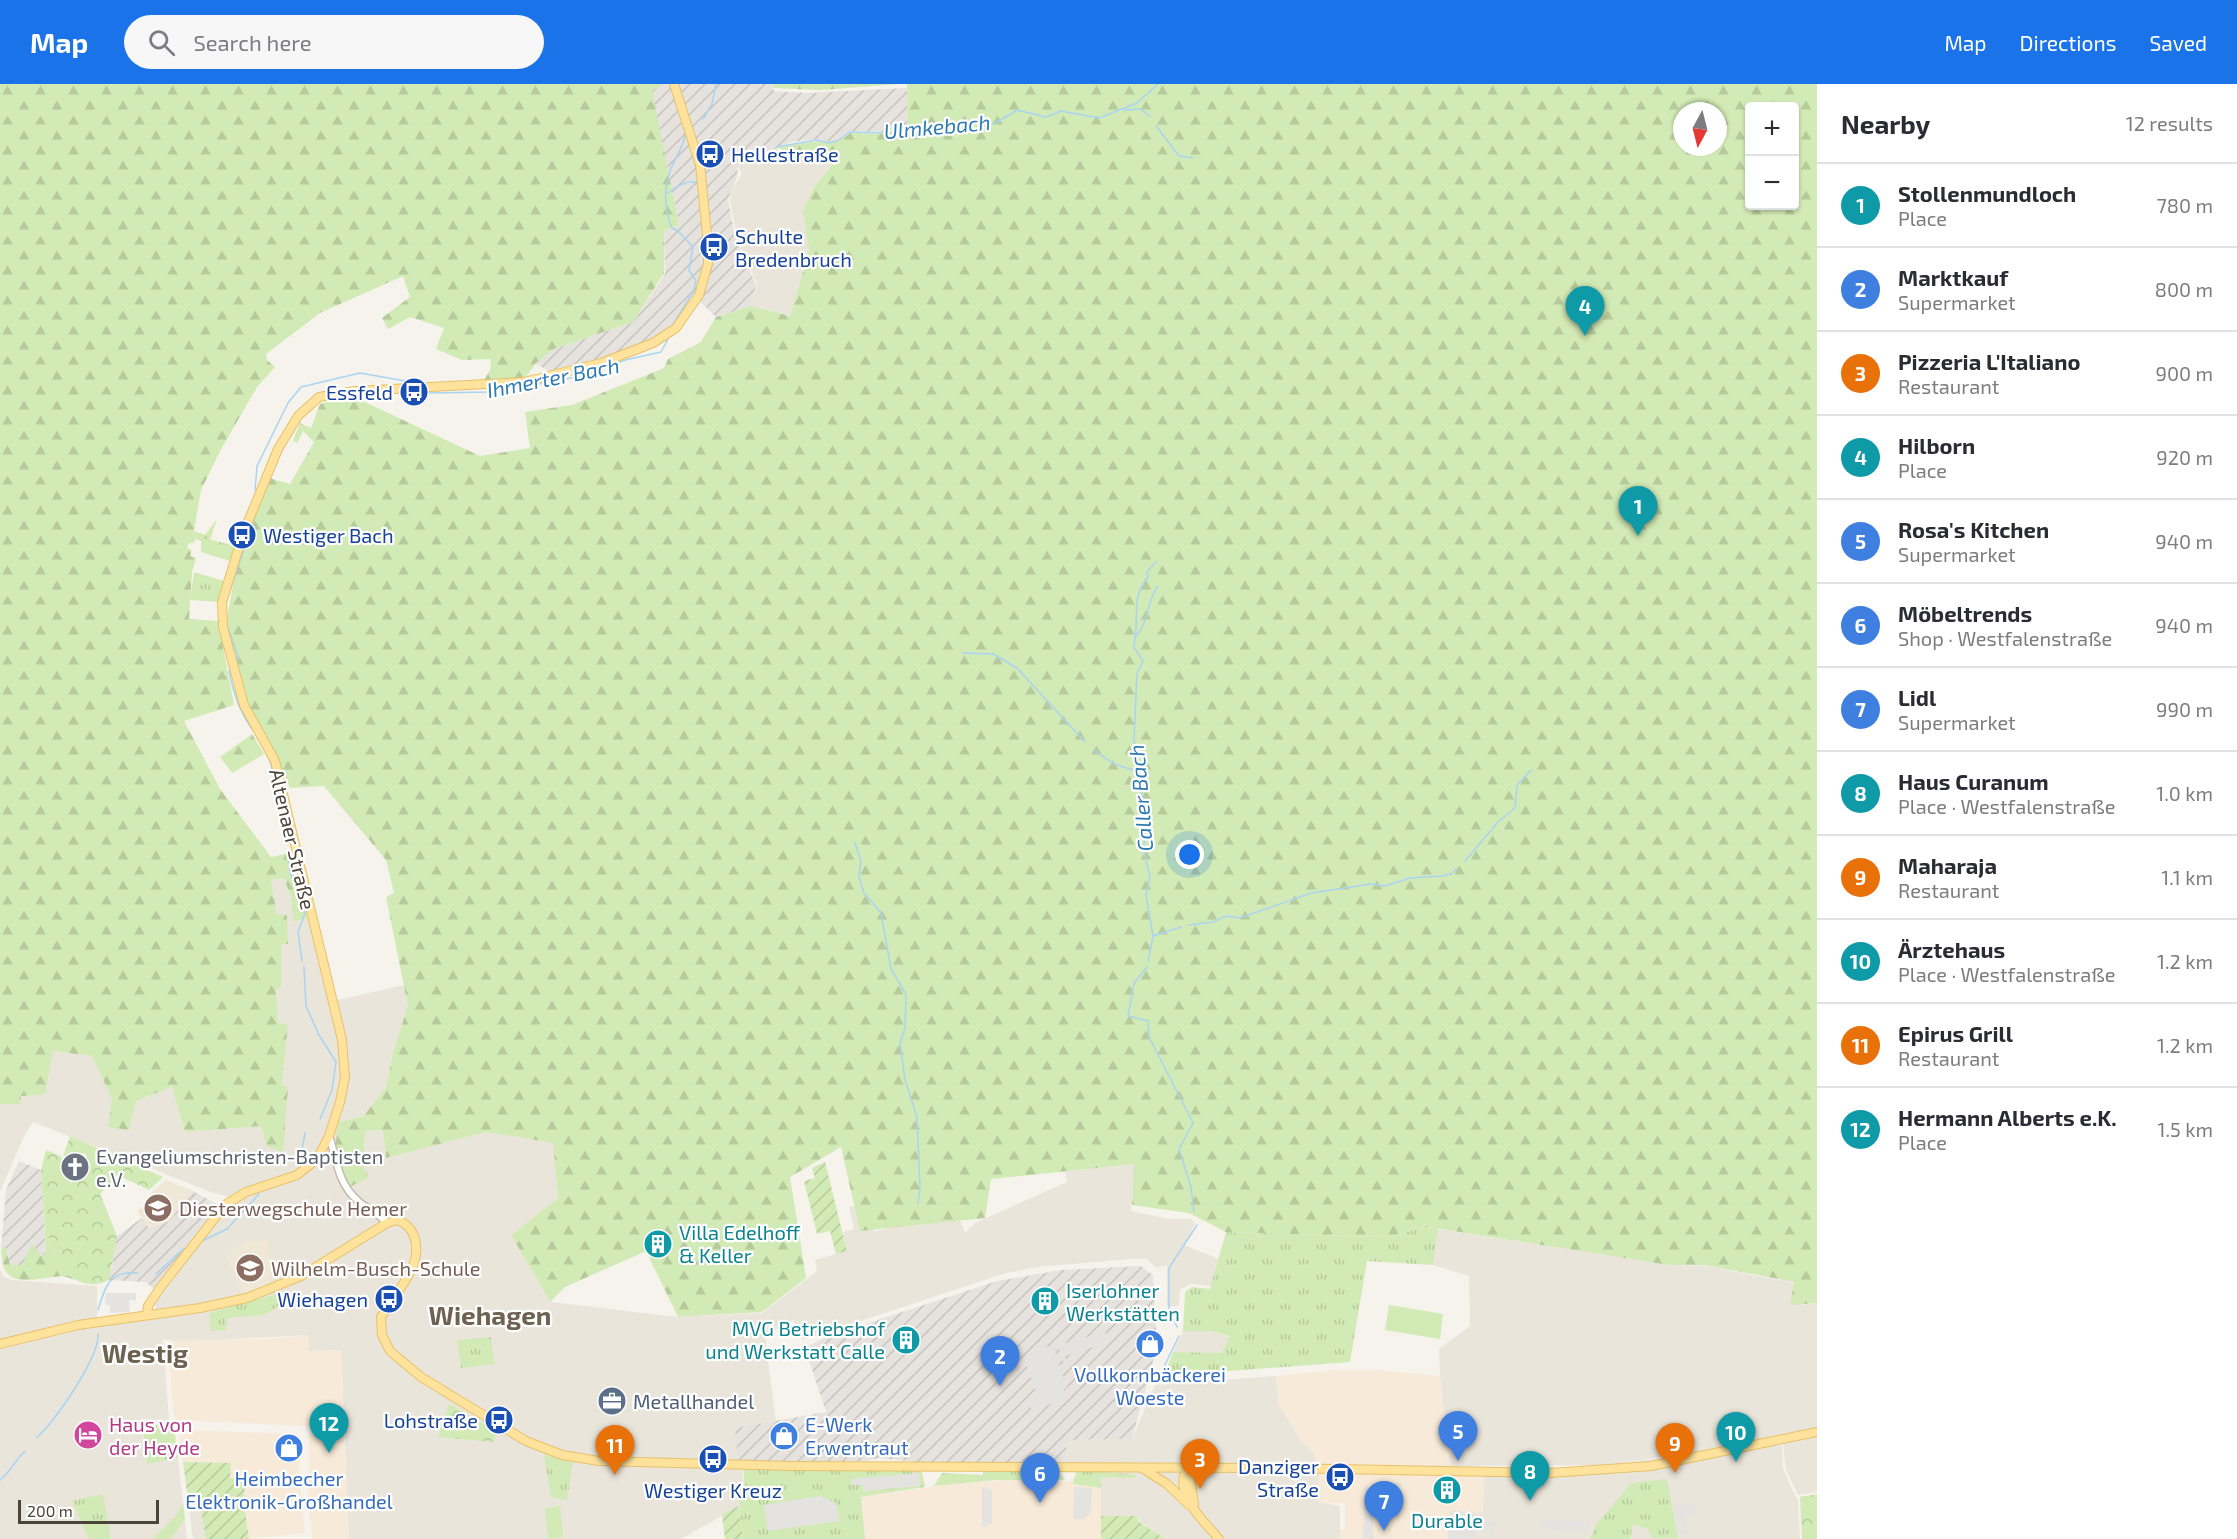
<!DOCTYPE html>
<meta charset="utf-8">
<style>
body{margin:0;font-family:"Exo 2",sans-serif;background:#f7f7f7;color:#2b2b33}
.controls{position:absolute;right:18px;top:18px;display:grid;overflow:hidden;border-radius:6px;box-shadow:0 2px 4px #0004}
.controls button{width:54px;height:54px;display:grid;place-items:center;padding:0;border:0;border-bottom:2px solid #e1e1e2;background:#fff;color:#2b2b33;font:30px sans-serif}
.compass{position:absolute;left:1673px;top:18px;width:54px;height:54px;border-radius:50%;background:#fff;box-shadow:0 2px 4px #0004;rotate:187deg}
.scale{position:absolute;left:18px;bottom:15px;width:141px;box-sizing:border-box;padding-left:6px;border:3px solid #4b4439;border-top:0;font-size:16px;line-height:21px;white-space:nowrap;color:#4b4439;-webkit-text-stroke:4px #fff;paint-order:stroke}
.you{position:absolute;left:1190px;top:771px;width:21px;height:21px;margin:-15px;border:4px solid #fff;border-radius:50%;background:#1a73e8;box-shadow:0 0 0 9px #1a73e833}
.badge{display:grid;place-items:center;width:39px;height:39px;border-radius:50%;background:#1a73e8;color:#fff;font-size:20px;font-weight:700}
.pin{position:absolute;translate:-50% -50px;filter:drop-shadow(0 2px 3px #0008)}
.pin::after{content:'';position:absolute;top:32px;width:21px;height:18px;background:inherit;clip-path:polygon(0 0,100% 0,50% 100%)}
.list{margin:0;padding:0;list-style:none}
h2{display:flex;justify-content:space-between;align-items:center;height:78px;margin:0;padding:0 24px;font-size:26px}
h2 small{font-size:20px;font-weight:400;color:#7c7c81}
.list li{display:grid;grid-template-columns:39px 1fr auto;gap:18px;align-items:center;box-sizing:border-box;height:84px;padding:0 24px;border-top:2px solid #e1e1e2}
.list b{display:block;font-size:22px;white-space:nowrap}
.list p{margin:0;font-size:20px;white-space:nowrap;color:#7c7c81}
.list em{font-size:20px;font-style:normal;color:#7c7c81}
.icon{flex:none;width:33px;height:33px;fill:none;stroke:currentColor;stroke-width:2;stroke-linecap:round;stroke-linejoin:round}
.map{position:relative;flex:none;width:1817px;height:1455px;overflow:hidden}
header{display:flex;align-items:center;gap:36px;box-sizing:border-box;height:84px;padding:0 30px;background:#1a73e8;color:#fff}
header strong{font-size:28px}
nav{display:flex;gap:33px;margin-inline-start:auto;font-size:21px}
.search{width:420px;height:54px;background:#f7f7f7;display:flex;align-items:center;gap:15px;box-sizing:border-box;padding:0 21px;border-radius:33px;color:#7c7c81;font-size:22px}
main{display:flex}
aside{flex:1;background:#fff}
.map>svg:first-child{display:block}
</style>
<header>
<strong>Map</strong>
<div class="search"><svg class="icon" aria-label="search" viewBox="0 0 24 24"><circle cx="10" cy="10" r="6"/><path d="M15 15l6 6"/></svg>Search here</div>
<nav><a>Map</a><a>Directions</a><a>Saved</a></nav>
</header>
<main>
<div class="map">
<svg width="1817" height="1455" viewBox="0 0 1817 1455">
<defs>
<pattern id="industrial-furrows" width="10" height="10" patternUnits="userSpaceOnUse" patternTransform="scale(1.5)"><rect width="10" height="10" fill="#e6e2dd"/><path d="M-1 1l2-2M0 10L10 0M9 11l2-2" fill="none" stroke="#c7c3be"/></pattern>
<pattern id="grass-tufts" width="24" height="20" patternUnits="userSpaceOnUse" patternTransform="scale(1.5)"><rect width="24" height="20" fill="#d2eab5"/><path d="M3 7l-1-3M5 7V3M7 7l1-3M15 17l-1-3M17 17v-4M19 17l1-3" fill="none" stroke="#b6ca9c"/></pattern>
<pattern id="forest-firs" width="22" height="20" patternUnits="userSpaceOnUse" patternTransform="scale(1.5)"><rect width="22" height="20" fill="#d2eab5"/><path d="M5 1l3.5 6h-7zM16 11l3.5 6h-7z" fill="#b6ca9c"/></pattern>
<pattern id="park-crowns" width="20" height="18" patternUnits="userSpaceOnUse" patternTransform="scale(1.5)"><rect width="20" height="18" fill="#d2eab5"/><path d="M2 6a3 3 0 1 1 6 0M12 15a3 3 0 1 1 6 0" fill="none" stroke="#b6ca9c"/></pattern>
<pattern id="garden-furrows" width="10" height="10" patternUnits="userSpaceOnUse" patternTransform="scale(1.5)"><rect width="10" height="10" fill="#d2eab5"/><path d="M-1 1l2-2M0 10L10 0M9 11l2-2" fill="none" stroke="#b6ca9c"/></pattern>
</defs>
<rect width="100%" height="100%" fill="#f6f3ec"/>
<g fill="#eae5da">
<polygon points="776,65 808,77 833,79 814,103 803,126 809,167 790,232 751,222 757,200 738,158 730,117 732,105 742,90 737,81"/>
<polygon points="284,794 291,813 293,838 308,834 329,918 404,901 409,922 393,968 386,1003 363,1033 363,1083 365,1047 383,1046 386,1074 486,1048 553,1059 558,1114 511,1151 550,1218 678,1233 762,1229 817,1187 815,1176 847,1167 843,1148 854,1145 849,1123 866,1120 874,1148 926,1134 959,1133 965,1149 975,1139 1067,1098 1065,1087 1135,1080 1131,1127 1169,1135 1192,1135 1195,1140 1184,1161 1219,1175 1212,1202 1190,1200 1180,1206 1179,1222 1167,1222 1167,1181 1156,1184 1147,1175 1130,1175 1038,1183 1006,1189 803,1256 793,1236 765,1252 776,1338 735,1344 745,1406 738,1409 739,1422 681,1455 349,1455 341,1266 309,1267 308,1251 180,1258 163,1255 169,1336 141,1335 147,1379 178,1374 187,1455 0,1455 0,1186 3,1192 12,1196 97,1202 97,1242 157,1235 155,1217 227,1125 232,1114 211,1108 33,1038 24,1052 0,1108 0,1020 20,1020 20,1012 53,967 92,972 112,1015 109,1043 136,1017 172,1003 185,1048 261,1042 288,1003 282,1002 288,940 278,939 276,903 281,903 281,860 288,860 286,831 277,832 271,796"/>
<polygon points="1438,1145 1669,1181 1706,1182 1795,1199 1804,1221 1817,1219 1817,1408 1798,1411 1786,1386 1782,1352 1673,1372 1599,1381 1782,1361 1783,1385 1798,1417 1800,1455 1447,1455 1449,1426 1483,1399 1485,1388 1516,1389 1592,1381 1450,1382 1440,1292 1439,1265 1470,1242 1469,1192 1433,1181"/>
<polygon points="1183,1247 1210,1247 1229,1253 1222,1269 1173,1268"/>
<polygon points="1276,1292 1279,1321 1301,1356 1314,1370 1319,1386 1318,1418 1340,1422 1340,1455 1165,1455 1138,1436 1137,1432 1101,1432 1101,1382 1065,1382 1067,1356 1132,1355 1155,1301"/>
<polygon points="197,1406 206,1455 193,1455 189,1424"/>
</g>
<g fill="#f7ead8">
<polygon points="308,1251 309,1267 341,1266 344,1344 176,1336 173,1326 168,1257 270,1255"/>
<polygon points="1336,1286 1376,1286 1440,1292 1450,1381 1485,1388 1483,1429 1449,1426 1447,1455 1340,1455 1340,1446 1345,1445 1345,1419 1318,1419 1319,1386 1314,1370 1301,1356 1279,1321 1276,1292"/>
<polygon points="181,1346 297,1350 301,1355 299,1391 305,1449 249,1455 244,1420 245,1395 230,1394 230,1379 183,1378 179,1348"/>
<polygon points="313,1350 344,1351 349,1455 313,1455 308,1418 309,1353"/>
<polygon points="1005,1396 1072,1397 1072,1400 1101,1404 1101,1455 865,1455 861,1413 959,1399"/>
</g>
<g fill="url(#industrial-furrows)">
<polygon points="663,0 772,0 774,7 808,9 907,4 908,44 891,48 849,47 838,56 828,58 816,55 791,58 738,81 737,93 728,115 735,153 756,201 751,222 716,233 692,210 677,237 656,252 623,268 552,289 535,279 554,265 633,238 665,190 664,147 679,141 651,7"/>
<polygon points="19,1077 41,1086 46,1170 22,1181 4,1181 1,1165 6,1106"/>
<polygon points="193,1107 218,1121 156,1206 145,1198 109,1196 117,1152 142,1134 149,1144 169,1137"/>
<polygon points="1141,1182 1153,1191 1157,1262 1132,1355 1067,1356 1065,1382 927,1379 879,1374 866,1377 738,1377 735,1344 826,1328 805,1264 826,1253 997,1197 1061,1186"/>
</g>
<g fill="#efe8d6">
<polygon points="166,1096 193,1107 169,1137 149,1144 137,1127 153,1115 150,1110"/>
<polygon points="268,1156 271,1200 242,1210 227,1172 244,1158"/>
</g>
<g fill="url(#grass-tufts)">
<polygon points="196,452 235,462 230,477 201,468 201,457 195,455"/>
<polygon points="194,488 224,497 219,518 190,516"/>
<polygon points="1428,1143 1438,1145 1433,1181 1367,1177 1350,1278 1164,1292 1173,1268 1222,1269 1229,1252 1210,1247 1183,1247 1185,1208 1192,1203 1210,1205 1226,1148 1386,1153"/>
<polygon points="283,1208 280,1221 264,1231 227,1234 226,1246 211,1247 209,1229"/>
<polygon points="491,1253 494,1280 461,1284 457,1256"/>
<polygon points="142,1339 174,1342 178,1374 147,1380"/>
<polygon points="544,1371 573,1378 567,1416 551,1413"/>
<polygon points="743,1384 917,1386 922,1388 925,1403 861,1413 865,1455 743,1455 738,1409 745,1405"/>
<polygon points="984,1387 1059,1387 1065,1396 996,1396 934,1402 942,1389 983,1391"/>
<polygon points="1077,1387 1085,1386 1136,1391 1135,1394 1101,1393 1101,1404 1072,1400"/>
<polygon points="1667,1395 1678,1454 1652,1454 1648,1445 1633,1440 1630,1455 1590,1455 1596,1441 1631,1399"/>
<polygon points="103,1410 111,1455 89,1455 72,1417"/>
<polygon points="183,1419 185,1435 171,1455 152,1455 175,1433"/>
</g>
<g fill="url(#forest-firs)" fill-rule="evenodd">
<polygon points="0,0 663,0 652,7 679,141 664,147 664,189 633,238 554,265 536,279 523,297 483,298 490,286 491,275 462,276 436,265 444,244 410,233 388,245 382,234 410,213 403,192 320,229 266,270 267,276 275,283 257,303 220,367 201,406 194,447 205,451 217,435 210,456 196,452 194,459 189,459 187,464 192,466 190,472 196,474 192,488 189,535 218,537 234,621 184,637 220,705 271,773 290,769 296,802 308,834 293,838 291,813 284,794 271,796 277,831 287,831 288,860 281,860 281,904 276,904 278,939 288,940 282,1001 288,1003 283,1068 267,1062 261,1042 185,1048 172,1003 136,1017 129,1046 108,1043 112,1015 92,972 53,967 45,1010 21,1012 20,1020 0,1020"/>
<polygon points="772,0 898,0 821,6 774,4"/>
<path d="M 907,0 L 1817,0 L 1817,1219 L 1790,1221 L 1794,1198 L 1704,1181 L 1669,1181 L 1428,1143 L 1386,1153 L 1226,1148 L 1189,1129 L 1132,1121 L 1134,1080 L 991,1095 L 985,1134 L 860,1147 L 841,1063 L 790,1093 L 806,1194 L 762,1228 L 678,1233 L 646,1167 L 565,1203 L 550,1218 L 511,1151 L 558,1114 L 553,1059 L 486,1048 L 386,1074 L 383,1046 L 365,1047 L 363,1083 L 369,1093 L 348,1104 L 335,1068 L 338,1038 L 363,1033 L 386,1003 L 393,968 L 408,922 L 386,813 L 394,809 L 386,776 L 324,702 L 290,704 L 272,663 L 254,635 L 236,586 L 227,533 L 237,482 L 252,433 L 269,394 L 290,400 L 314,358 L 303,347 L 297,359 L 293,357 L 300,339 L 311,344 L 320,320 L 352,312 L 480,372 L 530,364 L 525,328 L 572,321 L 664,284 L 668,275 L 701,258 L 716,233 L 751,222 L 790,232 L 809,167 L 803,126 L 814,103 L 834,78 L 809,76 L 778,64 C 789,61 801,59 812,58 C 829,56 836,60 850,49 L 891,50 L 908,47 ZM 1750,22 L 1794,22 L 1794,122 L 1750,122 ZM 1682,27 L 1718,27 L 1718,63 L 1682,63 Z"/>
<polygon points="252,650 264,670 232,689 220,673"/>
<path d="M 47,1149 L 62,1192 C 48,1193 15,1202 6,1188 C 2,1182 2,1172 1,1165 L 5,1162 L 10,1181 L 22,1181 L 32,1160 L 41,1172 L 46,1170 L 45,1150 Z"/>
</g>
<g fill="url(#park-crowns)">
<path d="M 70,1052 L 163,1093 L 149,1106 L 118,1091 L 100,1110 L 117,1152 L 109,1196 C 90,1206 81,1196 62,1192 L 47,1149 L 45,1150 L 41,1086 L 46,1066 L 61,1072 L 71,1099 L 85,1091 L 91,1082 L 85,1069 L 72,1075 L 63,1072 Z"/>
<polygon points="449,1320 497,1347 493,1358 438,1353"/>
<polygon points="1817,1410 1817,1455 1802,1455 1800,1413"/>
</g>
<g fill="url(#garden-furrows)">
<polygon points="825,1078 847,1167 836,1170 830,1147 817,1150 804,1097 815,1094 812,1084"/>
<polygon points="183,1378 231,1379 230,1394 245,1395 244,1420 249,1455 206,1455 197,1407 189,1424"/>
<polygon points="739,1422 743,1455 725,1455 722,1431"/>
<polygon points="1101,1432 1137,1432 1138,1437 1165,1455 1101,1455"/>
</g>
<g fill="#d2eab5">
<polygon points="1389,1221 1443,1230 1440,1255 1385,1246"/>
<polygon points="560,1422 563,1453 548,1455 545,1424"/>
</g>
<g fill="#e5e3e0">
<polygon points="106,1209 136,1209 136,1216 129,1216 130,1228 110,1229 110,1222 105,1220"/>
<polygon points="1105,1248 1109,1258 1065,1272 1067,1283 1065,1284 1058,1261"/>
<polygon points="1053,1261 1067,1304 1064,1305 1064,1317 1031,1325 1029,1316 1038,1313 1024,1274 1033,1271 1032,1267"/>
<polygon points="919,1389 921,1402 863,1407 862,1401 852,1401 851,1395"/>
<polygon points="1377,1399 1401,1399 1400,1432 1373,1432 1373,1452 1376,1455 1363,1455 1365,1403 1377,1403"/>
<polygon points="982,1403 992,1406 992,1440 988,1440 988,1443 982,1443"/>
<polygon points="1074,1403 1092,1404 1091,1428 1084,1435 1073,1435"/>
<polygon points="820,1412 836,1419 839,1437 768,1447 764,1421"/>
<polygon points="1695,1419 1697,1430 1686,1432 1689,1450 1678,1452 1674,1422"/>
<polygon points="1480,1436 1496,1438 1494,1448 1476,1447 1474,1455 1448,1455 1450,1440 1471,1442 1473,1437"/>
<polygon points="1543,1436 1589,1437 1589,1448 1543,1446"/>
</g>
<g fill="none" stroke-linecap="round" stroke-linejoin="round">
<g stroke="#a9d4f2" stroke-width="1.5">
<polyline points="1124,26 1140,25 1150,32"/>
<polyline points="703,35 712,20 716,0"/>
<polyline points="1156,42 1179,72 1193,74"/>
<polyline points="777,63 816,56 829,59 839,56 849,48 891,49 929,42 996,39 1017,26 1046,33 1061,27 1099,34 1137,19 1158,0"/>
<path d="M 668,109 C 677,103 686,95 697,99"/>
<path d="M 672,242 L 693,208 L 696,197 L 689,186 L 693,163 L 678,147 L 672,144 C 664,127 664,105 670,87 C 674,75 682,66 685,52"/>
<polyline points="427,309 489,308 557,297 592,289 625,276 661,268 668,255"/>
<polyline points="255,406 257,382 288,319 301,303 360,289 417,299"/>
<polyline points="226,519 256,429"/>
<polyline points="226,538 239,575 237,579"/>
<path d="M 1135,553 C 1139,529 1131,514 1148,493 L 1147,488 L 1156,478"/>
<polyline points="963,569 993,570 1017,584 1085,658"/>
<path d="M 229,587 C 234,612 240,629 255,649"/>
<polyline points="265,666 271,680 276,711"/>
<polyline points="1094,666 1114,680 1139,688"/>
<polyline points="277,717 281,739"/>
<polyline points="855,759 861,777 859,793 864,809 881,829 891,885 906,910 905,944 900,959 905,996 917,1033 920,1105 918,1119"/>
<polyline points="288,769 290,788 305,829 298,848 302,877"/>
<polyline points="1465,777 1498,738 1515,724 1517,701 1531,686"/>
<polyline points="1188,841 1213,838 1226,832 1240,834 1311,809 1371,800 1385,802 1410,794 1442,792 1451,790 1457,784"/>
<polyline points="1153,852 1181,843"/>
<path d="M 1148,877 L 1153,852 L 1146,811 L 1150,793 L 1143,764 L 1147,747 L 1141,732 L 1144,723 L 1134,655 L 1137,589 L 1143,577 L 1134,563 L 1135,553 C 1149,540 1146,517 1158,502"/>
<polyline points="304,883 306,922 319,951 336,978 332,1006 320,1035"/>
<polyline points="1147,883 1134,899 1128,932 1148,937 1149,953 1193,1039 1179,1065 1191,1103 1194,1127"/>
<polyline points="300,1077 305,1049"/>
<polyline points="202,1157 227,1145 259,1110"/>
<polyline points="156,1190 183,1165"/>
<path d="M 98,1226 C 105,1203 109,1186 138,1189"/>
<polyline points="1177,1243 1169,1226 1169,1184 1197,1141"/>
<polyline points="1160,1291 1179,1252"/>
<path d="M 36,1354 C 54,1340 100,1272 98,1250"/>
<path d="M 0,1396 C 11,1387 15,1377 25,1367"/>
</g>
<g stroke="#c2bbae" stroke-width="9">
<path id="minor" d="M 329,1052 C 337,1075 337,1098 357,1116 C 366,1125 379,1129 387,1139"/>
</g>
<g stroke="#e6c16a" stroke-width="10">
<g id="major">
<polyline points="392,1218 381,1233 382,1251 390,1267 421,1293 526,1357 562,1371 599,1377 792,1382 1280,1384 1550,1389 1651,1382 1817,1348"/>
<polyline points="147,1231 148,1222 160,1204 225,1121 246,1108 297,1091 317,1075 329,1052 340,1018 345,993 342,956 275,677 244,621 223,543 222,518 243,450 278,365 298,332 319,313 355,307 524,298 601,279 653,259 676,244 699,211 708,180 708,161 700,81 674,0"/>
<path d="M 0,1260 L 78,1241 L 200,1224 L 247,1214 L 301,1192 L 387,1139 L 397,1136 C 406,1139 411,1144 414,1152 C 424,1181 400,1199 390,1223"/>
<path d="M 1188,1383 C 1171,1409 1204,1437 1219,1455"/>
<polyline points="1188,1383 1194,1420"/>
<polyline points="1142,1384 1167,1400 1189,1421"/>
</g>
</g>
<use href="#minor" stroke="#fff" stroke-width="6"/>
<use href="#major" stroke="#ffe39c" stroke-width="8"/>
</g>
<defs>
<g id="bus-disc" transform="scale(1.5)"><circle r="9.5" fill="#1a4fb4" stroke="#fff"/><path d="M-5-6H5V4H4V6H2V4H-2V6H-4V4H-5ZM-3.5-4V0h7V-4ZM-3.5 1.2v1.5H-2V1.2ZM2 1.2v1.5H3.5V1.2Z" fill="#fff"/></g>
<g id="church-disc" transform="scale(1.5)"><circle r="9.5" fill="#6b7280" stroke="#fff"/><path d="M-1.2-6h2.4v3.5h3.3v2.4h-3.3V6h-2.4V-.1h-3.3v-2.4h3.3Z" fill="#fff"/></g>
<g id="school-disc" transform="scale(1.5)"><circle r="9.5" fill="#8d6e63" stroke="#fff"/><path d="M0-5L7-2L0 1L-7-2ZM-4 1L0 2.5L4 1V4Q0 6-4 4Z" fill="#fff"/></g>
<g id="building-disc" transform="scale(1.5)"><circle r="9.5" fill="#0f9aa8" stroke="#fff"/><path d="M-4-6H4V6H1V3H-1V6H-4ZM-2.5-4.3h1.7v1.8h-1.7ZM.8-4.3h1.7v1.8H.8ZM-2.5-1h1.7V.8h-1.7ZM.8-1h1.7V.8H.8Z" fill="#fff"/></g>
<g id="shop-disc" transform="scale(1.5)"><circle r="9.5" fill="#3f7fe0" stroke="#fff"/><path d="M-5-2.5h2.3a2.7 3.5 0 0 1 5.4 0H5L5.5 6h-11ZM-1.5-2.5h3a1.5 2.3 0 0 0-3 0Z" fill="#fff"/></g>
<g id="office-disc" transform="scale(1.5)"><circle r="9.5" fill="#5c6f8a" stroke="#fff"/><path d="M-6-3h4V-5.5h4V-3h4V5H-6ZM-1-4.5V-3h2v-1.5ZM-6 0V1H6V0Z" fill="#fff"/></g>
<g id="hotel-disc" transform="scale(1.5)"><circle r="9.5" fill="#d1479c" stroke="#fff"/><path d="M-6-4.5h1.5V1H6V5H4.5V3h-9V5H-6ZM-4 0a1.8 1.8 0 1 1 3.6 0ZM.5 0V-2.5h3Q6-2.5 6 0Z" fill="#fff"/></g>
</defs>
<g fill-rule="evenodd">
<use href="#bus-disc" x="710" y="70"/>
<use href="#bus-disc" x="714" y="163"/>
<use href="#bus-disc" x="414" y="308"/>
<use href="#bus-disc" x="242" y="451"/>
<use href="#church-disc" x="75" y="1083"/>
<use href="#school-disc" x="158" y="1124"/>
<use href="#building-disc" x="658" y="1160"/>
<use href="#school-disc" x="250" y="1184"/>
<use href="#bus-disc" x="389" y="1215"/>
<use href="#building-disc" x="1045" y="1217"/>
<use href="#building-disc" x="906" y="1256"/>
<use href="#shop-disc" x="1150" y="1260"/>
<use href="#office-disc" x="612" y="1317"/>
<use href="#bus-disc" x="499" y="1336"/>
<use href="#hotel-disc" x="88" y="1351"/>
<use href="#shop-disc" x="784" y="1352"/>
<use href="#shop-disc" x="289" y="1364"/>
<use href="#bus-disc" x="713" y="1375"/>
<use href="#bus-disc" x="1340" y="1393"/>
<use href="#building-disc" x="1447" y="1406"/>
</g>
<g text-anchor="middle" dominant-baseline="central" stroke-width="4.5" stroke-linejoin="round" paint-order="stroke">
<g font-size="20" fill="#164399" stroke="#fff" text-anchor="end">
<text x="731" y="70" text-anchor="start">Hellestraße</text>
<text x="735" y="152" text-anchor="start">Schulte<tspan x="735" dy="23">Bredenbruch</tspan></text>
<text x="393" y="308">Essfeld</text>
<text x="263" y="451" text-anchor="start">Westiger Bach</text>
<text x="368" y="1215">Wiehagen</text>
<text x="478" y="1336">Lohstraße</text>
<text x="1319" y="1382">Danziger<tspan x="1319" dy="23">Straße</tspan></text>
<text x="713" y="1406" text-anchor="middle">Westiger Kreuz</text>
</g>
<g font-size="20" fill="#4b4439" stroke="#fff">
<text transform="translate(293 755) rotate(77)">Altenaer Straße</text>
</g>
<g font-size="20" fill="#5b616d" stroke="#fff" text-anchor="start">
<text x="96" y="1072">Evangeliumschristen-Baptisten<tspan x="96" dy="23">e.V.</tspan></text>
</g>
<g font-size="20" fill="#785e54" stroke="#fff" text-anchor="start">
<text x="179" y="1124">Diesterwegschule Hemer</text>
<text x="271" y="1184">Wilhelm-Busch-Schule</text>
</g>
<g font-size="20" fill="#0d838f" stroke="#fff" text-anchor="start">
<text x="679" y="1148">Villa Edelhoff<tspan x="679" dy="23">&amp; Keller</tspan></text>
<text x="1066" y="1206">Iserlohner<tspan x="1066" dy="23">Werkstätten</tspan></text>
<text x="885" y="1244" text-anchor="end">MVG Betriebshof<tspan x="885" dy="23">und Werkstatt Calle</tspan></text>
<text x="1447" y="1436" text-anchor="middle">Durable</text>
</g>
<g font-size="20" fill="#366cbe" stroke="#fff">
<text x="1150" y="1290">Vollkornbäckerei<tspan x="1150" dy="23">Woeste</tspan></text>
<text x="805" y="1340" text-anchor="start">E-Werk<tspan x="805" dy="23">Erwentraut</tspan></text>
<text x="289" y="1394">Heimbecher<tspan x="289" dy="23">Elektronik-Großhandel</tspan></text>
</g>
<g font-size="20" fill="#4e5e75" stroke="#fff" text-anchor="start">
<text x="633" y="1317">Metallhandel</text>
</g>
<g font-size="20" fill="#b23c85" stroke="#fff" text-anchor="start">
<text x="109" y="1340">Haus von<tspan x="109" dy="23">der Heyde</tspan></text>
</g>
<g font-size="21" font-style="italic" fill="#2e7ab2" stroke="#fff">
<text transform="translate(937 42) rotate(-5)">Ulmkebach</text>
<text transform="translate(553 293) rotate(-11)">Ihmerter Bach</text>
<text transform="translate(1140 714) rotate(-95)">Caller Bach</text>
</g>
<g font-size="26" font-weight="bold" fill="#6e6250" stroke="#fff">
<text x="490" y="1230">Wiehagen</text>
<text x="145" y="1268">Westig</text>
</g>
</g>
</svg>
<div class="controls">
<button>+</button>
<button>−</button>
</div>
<svg class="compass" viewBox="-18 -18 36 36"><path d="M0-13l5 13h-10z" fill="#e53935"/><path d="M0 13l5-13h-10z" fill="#7c7c81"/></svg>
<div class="scale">200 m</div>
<div class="you"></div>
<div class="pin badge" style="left:1638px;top:452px;background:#0f9aa8">1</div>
<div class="pin badge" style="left:1000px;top:1302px;background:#3f7fe0">2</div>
<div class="pin badge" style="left:1200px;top:1405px;background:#e8710a">3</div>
<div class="pin badge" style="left:1585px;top:252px;background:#0f9aa8">4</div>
<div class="pin badge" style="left:1458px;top:1377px;background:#3f7fe0">5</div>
<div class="pin badge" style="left:1040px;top:1419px;background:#3f7fe0">6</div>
<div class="pin badge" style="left:1384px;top:1447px;background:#3f7fe0">7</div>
<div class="pin badge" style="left:1530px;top:1417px;background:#0f9aa8">8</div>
<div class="pin badge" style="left:1675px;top:1389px;background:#e8710a">9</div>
<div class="pin badge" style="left:1736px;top:1378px;background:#0f9aa8">10</div>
<div class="pin badge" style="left:615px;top:1391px;background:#e8710a">11</div>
<div class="pin badge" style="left:329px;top:1369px;background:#0f9aa8">12</div>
</div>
<aside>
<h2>Nearby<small>12 results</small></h2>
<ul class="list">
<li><span class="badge" style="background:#0f9aa8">1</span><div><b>Stollenmundloch</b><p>Place</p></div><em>780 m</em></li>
<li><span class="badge" style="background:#3f7fe0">2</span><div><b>Marktkauf</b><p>Supermarket</p></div><em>800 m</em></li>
<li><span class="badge" style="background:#e8710a">3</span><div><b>Pizzeria L'Italiano</b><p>Restaurant</p></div><em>900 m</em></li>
<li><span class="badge" style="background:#0f9aa8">4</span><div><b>Hilborn</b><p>Place</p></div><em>920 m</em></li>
<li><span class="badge" style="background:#3f7fe0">5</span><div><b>Rosa's Kitchen</b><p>Supermarket</p></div><em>940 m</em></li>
<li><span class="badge" style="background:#3f7fe0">6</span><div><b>Möbeltrends</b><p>Shop · Westfalenstraße</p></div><em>940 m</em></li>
<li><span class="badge" style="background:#3f7fe0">7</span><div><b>Lidl</b><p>Supermarket</p></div><em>990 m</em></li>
<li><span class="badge" style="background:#0f9aa8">8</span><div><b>Haus Curanum</b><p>Place · Westfalenstraße</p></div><em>1.0 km</em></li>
<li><span class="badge" style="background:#e8710a">9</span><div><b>Maharaja</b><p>Restaurant</p></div><em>1.1 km</em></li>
<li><span class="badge" style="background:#0f9aa8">10</span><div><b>Ärztehaus</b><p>Place · Westfalenstraße</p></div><em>1.2 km</em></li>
<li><span class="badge" style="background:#e8710a">11</span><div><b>Epirus Grill</b><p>Restaurant</p></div><em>1.2 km</em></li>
<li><span class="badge" style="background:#0f9aa8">12</span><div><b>Hermann Alberts e.K.</b><p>Place</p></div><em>1.5 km</em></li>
</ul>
</aside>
</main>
